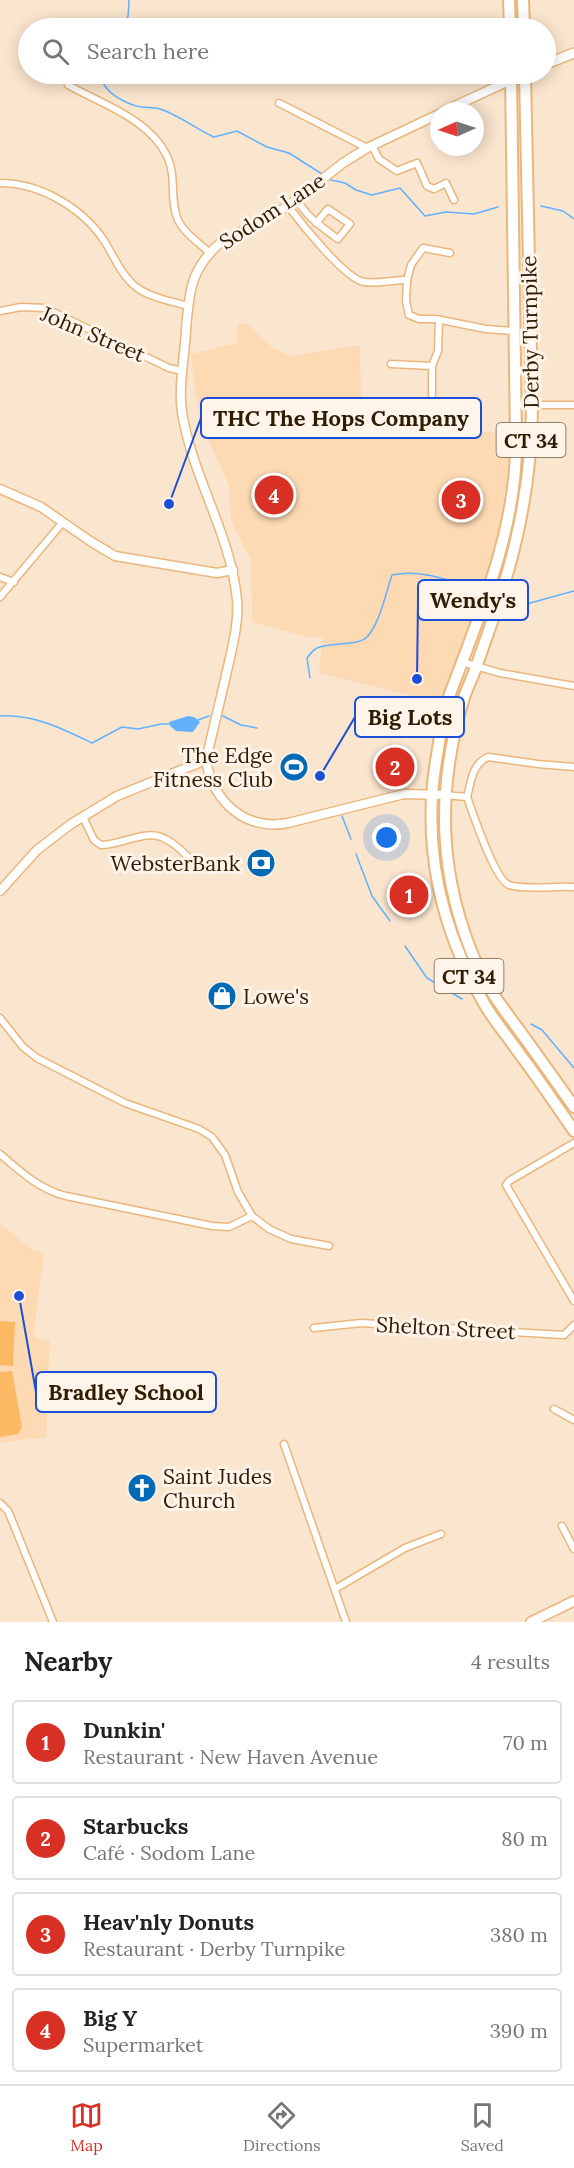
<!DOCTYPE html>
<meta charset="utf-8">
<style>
body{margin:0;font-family:Lora,serif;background:#f2f2f2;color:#222}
.compass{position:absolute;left:430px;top:102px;width:54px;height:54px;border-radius:50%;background:#fff;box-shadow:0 3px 15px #0003;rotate:267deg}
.you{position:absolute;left:387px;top:838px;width:21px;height:21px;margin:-15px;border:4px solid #fff;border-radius:50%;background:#1a73e8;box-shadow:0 0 0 9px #1a73e833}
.badge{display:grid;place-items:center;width:39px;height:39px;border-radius:50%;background:#d93025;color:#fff;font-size:20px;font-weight:700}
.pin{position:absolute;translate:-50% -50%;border:3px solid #fff;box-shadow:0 2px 6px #0006}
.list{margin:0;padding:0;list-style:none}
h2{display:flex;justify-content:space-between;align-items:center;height:78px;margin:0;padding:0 24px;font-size:26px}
h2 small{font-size:20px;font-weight:400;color:#767676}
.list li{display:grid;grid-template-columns:39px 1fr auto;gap:18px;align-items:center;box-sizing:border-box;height:84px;margin:0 12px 12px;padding:0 12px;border:2px solid #e0e0e0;border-radius:6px}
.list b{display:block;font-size:22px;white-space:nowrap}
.list p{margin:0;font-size:20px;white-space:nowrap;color:#767676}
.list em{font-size:20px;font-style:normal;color:#767676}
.icon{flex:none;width:33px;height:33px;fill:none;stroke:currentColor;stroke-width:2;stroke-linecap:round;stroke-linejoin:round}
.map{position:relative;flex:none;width:574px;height:1622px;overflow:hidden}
.search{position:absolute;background:#fff;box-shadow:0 3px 15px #0003;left:18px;right:18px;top:18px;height:66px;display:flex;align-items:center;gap:15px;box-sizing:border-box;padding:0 21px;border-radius:33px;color:#767676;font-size:22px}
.sheet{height:462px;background:#fff}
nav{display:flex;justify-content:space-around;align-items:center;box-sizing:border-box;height:84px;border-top:2px solid #e0e0e0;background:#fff;font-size:16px;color:#767676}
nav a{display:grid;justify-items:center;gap:3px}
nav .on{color:#d93025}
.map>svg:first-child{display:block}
</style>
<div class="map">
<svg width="574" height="1622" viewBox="0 0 574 1622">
<rect width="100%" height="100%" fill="#fae5ce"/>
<g fill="#fddab4">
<polygon points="238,324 248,324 274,349 292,356 360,345 361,403 365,430 510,433 508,469 498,540 490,567 442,703 319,673 323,637 308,637 252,622 251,560 231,521 229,485 202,426 195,390 191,354 237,343"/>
<polygon points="0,1223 32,1250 44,1253 33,1337 50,1341 46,1437 0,1443"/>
</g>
<g fill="#fdb864">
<polygon points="0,1321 15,1322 13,1366 0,1365"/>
<polygon points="12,1371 22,1427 18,1434 0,1437 0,1372"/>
</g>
<polygon fill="#63b1fc" points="188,716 194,717 200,722 193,732 176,731 170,726 169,722"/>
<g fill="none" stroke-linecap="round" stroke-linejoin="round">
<g stroke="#63b1fc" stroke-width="1.5">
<polyline points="116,28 128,17 129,0"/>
<path d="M 101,74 C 101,92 126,104 141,107 C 147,108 154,107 160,109 C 179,115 196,129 214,137 L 237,131 L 267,147 L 289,153 L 322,174"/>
<polyline points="331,180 345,183 356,190 372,195 400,188 425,216 446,212 474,214 498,207"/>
<polyline points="541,206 563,211 574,219"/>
<polyline points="519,606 574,591"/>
<path d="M 310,678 L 307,658 C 310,654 313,650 317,648 C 330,642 359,646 367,637 C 380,623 386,592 392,575 C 421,569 447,580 474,588"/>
<path d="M 0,716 C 34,714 63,729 92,743 L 122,727 L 138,729 L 161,724 L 169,724"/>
<polyline points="223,716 241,725 257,728"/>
<polyline points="198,720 209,716"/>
<polyline points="342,816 351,839"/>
<polyline points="356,854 372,896 390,921"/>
<polyline points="405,946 427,978 462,999"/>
<polyline points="531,1024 542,1030 574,1068"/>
</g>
<g stroke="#eab67b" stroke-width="9">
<g id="minor">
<path d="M 68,85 C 102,104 149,119 167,156 C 177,176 169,200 178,220 C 184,233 199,243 210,253"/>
<polyline points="279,103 367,148"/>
<polyline points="372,146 379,159 397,171 417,163 427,186 434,189 446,183 454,200"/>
<path d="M 0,183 C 40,183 83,208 105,242 C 114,257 122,276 136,287 C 151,298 171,301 188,306"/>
<path d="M 297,199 C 306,217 322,227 338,239 L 350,224 L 328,209 L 316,223"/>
<path d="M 288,206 C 300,222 345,279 364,282 C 377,284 393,280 407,280 L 406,301 L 409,315 L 419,319 L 436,319 L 486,329 L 515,331"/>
<polyline points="407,280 411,265 423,248 450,253"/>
<polyline points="0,311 21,307 45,308 169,368 183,371"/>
<polyline points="391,364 432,366"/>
<polyline points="432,395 432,366 438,351 439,320"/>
<polyline points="516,405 574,405"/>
<polyline points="0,577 14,582"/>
<polyline points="0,597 63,522"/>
<polyline points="462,662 500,673 574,686"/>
<path d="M 444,795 L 467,797 C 473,814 495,880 509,885 C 523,890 557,886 574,887"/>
<path d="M 467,797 C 471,782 472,764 488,757 L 538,764 L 574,767"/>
<path d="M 83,817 L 94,840 L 101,845 C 123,845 147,827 167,840 C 176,844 183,852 190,859"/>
<polyline points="0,1018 23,1047 37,1058 125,1103 199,1129 212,1137 225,1155 238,1192 252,1216 269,1229 291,1239 329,1246"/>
<polyline points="574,1143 509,1181 506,1185 574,1301"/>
<path d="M 0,1154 C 21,1172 39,1189 66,1196 L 212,1226 L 229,1227 L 252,1216"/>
<polyline points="314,1328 361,1323 564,1335 574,1325"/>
<polyline points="554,1409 574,1420"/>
<polyline points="284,1444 346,1622"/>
<polyline points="0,1503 8,1511 13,1523 53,1622"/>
<polyline points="562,1526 574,1549"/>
<polyline points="335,1589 405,1548 441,1534"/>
</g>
</g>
<g stroke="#eab67b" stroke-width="11">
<g id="tertiary">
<polyline points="444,111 511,80"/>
<path d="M 439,114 L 367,148 L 343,163 L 288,206 L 219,244 C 190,270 189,293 186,330 C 185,355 178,387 182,412 C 192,477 231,534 237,600 C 239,624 232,648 227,671 C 220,701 213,731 206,760 C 213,802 245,831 288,823 L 404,794 L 444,795"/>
<polyline points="0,489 41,507 90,541 115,556 217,573 233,570"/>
<polyline points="0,891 37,850 71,824 117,796 206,760"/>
</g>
</g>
<g stroke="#eab67b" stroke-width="12">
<g id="secondary">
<polyline points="546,64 574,53"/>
<polyline points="531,1622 574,1601"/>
</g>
</g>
<g stroke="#eab67b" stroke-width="14">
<g id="trunk">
<polyline points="509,0 510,28"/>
<polyline points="523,0 524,28"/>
<path d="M 511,74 L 516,441 C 517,528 480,614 450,694 C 442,715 440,739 436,761 C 422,847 441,930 485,1005 C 495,1022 508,1037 519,1053 C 538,1078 556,1105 574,1131"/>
<path d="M 525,74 L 532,405 C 532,450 526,497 516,540 C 506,584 490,628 475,670 C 471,681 465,692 462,704 C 436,794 439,879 477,965 C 487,987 502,1007 516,1026 C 536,1053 555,1080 574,1107"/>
</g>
</g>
<use href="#minor" stroke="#fff" stroke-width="6"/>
<use href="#tertiary" stroke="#fff" stroke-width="8"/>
<use href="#secondary" stroke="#fff" stroke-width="9"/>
<use href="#trunk" stroke="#fff" stroke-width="10"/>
</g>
<defs>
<g id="stadium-disc" transform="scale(1.5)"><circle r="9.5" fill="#006ab6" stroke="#fff4e9"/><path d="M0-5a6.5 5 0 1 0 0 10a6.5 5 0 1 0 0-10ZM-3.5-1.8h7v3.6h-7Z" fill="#fff"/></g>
<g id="bank-disc" transform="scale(1.5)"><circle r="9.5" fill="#006ab6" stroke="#fff4e9"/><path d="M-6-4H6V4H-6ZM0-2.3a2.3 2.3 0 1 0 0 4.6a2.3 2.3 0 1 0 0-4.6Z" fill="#fff"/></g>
<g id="shop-disc" transform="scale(1.5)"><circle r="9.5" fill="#006ab6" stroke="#fff4e9"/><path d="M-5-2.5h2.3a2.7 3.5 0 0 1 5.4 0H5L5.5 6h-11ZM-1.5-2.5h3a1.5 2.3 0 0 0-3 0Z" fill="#fff"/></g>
<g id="church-disc" transform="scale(1.5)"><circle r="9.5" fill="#006ab6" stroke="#fff4e9"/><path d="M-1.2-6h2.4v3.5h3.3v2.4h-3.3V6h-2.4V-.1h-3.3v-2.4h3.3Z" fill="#fff"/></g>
</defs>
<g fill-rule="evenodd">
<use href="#stadium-disc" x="294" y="767"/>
<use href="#bank-disc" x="261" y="863"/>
<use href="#shop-disc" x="222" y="996"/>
<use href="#church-disc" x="142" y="1488"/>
</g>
<g text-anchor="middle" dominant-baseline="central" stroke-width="6" stroke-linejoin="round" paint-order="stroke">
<g fill="#fff4e9" stroke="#6d5d48" stroke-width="1.5">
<rect x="496.5" y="423" width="69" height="34" rx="4.5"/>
<rect x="434.5" y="959" width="69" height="34" rx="4.5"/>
</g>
<g font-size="20" font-weight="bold" fill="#2f1c03">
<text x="531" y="440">CT 34</text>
<text x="469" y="976">CT 34</text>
</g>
<g font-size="21" fill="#2f1c03" stroke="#fff4e9">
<text transform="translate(272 211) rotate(-33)">Sodom Lane</text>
<text transform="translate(530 332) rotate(-91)">Derby Turnpike</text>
<text transform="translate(93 334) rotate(23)">John Street</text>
<text transform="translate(446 1328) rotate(3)">Shelton Street</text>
</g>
<g font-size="21" fill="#2f1c03" stroke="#fff4e9" text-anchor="end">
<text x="273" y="755">The Edge<tspan x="273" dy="24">Fitness Club</tspan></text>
<text x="240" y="863">WebsterBank</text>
<text x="243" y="996" text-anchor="start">Lowe's</text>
<text x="163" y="1476" text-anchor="start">Saint Judes<tspan x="163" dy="24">Church</tspan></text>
</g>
</g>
<path fill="none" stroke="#1d4ed8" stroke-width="2" d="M169 504L201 418M417 679L418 600M320 776L355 717M19 1296L36 1392"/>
<g fill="#1d4ed8" stroke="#fff4e9" stroke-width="2">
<circle cx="169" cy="504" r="6"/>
<circle cx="417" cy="679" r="6"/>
<circle cx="320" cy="776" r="6"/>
<circle cx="19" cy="1296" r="6"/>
</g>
<g fill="#fff4e9" stroke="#1d4ed8" stroke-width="2">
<rect x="201" y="398" width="280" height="40" rx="6"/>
<rect x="418" y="580" width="110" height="40" rx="6"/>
<rect x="355" y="697" width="109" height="40" rx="6"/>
<rect x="36" y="1372" width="180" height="40" rx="6"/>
</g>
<g font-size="22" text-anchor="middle" font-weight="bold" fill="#2f1c03">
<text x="341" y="426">THC The Hops Company</text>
<text x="473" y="608">Wendy's</text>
<text x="410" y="725">Big Lots</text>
<text x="126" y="1400">Bradley School</text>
</g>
</svg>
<svg class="compass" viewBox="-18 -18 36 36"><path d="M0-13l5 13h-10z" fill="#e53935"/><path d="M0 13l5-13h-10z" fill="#767676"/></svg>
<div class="you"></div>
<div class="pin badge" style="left:409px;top:895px">1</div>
<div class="pin badge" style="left:395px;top:767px">2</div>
<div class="pin badge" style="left:461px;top:500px">3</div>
<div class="pin badge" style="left:274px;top:495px">4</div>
<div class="search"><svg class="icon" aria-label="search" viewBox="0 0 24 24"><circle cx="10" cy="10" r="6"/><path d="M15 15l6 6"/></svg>Search here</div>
</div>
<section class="sheet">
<h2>Nearby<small>4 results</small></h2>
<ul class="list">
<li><span class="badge">1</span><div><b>Dunkin'</b><p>Restaurant · New Haven Avenue</p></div><em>70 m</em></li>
<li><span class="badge">2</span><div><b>Starbucks</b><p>Café · Sodom Lane</p></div><em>80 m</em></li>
<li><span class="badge">3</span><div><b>Heav'nly Donuts</b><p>Restaurant · Derby Turnpike</p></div><em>380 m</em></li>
<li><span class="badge">4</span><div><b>Big Y</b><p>Supermarket</p></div><em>390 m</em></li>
</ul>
</section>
<nav>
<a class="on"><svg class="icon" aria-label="map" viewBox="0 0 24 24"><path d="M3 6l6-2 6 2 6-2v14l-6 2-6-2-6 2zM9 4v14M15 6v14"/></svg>Map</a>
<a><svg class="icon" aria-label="directions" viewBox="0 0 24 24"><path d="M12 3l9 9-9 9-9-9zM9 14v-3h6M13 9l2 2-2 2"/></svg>Directions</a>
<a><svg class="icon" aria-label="saved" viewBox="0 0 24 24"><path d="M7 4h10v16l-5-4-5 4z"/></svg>Saved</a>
</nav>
